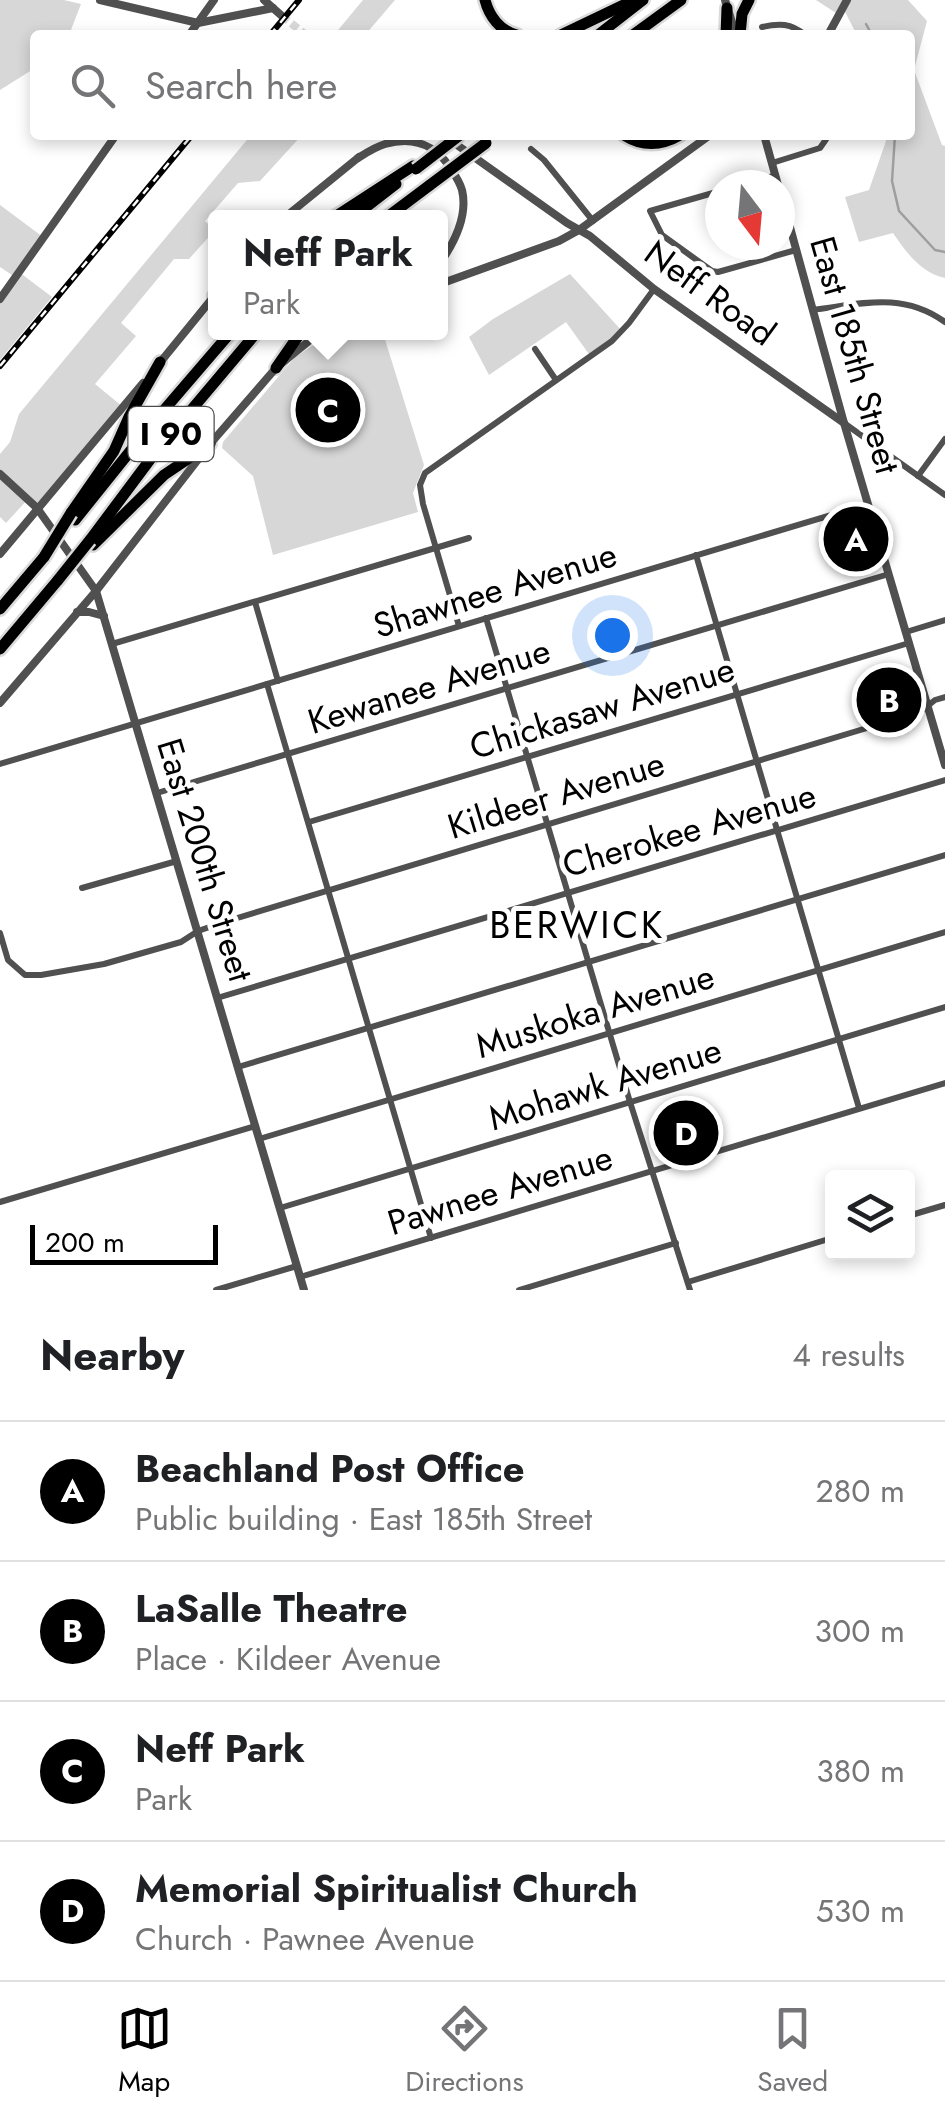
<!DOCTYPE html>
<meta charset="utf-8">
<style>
body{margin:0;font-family:Jost,sans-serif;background:#f2f2f2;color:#202124}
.controls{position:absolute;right:30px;bottom:30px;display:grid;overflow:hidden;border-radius:10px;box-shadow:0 5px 15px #0003}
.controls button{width:90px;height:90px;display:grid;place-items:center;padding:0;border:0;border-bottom:2px solid #e0e0e0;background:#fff;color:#202124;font:50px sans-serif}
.compass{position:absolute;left:705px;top:170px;width:90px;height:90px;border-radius:50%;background:#fff;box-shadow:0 5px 15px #0003;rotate:164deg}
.scale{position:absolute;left:30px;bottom:25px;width:188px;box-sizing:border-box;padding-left:10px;border:5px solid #000;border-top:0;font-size:28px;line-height:35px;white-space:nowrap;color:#000;-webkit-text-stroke:8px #fff;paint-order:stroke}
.you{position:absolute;left:612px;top:635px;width:35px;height:35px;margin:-25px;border:8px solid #fff;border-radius:50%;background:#1a73e8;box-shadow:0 0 0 15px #1a73e833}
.badge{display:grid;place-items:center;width:65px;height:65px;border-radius:50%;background:#000;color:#fff;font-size:32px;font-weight:700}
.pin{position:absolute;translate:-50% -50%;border:5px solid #fff;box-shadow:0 2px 10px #0006}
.popup{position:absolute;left:208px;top:210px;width:240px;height:130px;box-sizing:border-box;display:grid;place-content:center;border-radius:10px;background:#fff;filter:drop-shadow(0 2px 8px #0005);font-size:32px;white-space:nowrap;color:#757577}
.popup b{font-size:38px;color:#202124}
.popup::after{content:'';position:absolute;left:50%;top:100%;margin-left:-20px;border:20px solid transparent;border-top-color:#fff}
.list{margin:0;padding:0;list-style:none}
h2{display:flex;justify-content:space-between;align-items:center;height:130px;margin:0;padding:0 40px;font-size:42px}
h2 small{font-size:32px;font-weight:400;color:#757577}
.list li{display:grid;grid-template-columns:65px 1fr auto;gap:30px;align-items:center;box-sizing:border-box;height:140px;padding:0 40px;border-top:2px solid #e0e0e0}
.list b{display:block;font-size:38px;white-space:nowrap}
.list p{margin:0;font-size:32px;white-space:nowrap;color:#757577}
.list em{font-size:32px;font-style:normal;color:#757577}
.icon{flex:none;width:55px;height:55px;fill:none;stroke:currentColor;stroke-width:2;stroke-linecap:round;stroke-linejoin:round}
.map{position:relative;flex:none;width:945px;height:1290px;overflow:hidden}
.search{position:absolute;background:#fff;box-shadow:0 5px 15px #0003;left:30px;right:30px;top:30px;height:110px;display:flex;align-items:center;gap:25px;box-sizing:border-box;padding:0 35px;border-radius:10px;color:#757577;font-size:38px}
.sheet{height:690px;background:#fff}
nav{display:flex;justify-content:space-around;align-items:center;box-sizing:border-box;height:140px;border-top:2px solid #e0e0e0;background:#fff;font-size:28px;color:#757577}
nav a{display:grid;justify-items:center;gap:5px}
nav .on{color:#000}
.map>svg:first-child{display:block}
</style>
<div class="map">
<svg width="945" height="1290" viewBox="0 0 945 1290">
<rect width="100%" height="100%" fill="#fff"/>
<g fill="#d7d7d7">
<polygon points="0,0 64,0 81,4 69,35 35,35 35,68 0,90"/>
<polygon points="363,0 395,0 365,35 334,35"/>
<path d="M 816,0 L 908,0 L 927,21 L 914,70 L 942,145 L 945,146 L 945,278 C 921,273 906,252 893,233 L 859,242 L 845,197 L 869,190 L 886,141 L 886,135 L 910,135 L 910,35 L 857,35 L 843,8 L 839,15 Z"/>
<polygon points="251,135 302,135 260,181 238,183 205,221 215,230 189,259 174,259 121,323 136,336 95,384 123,407 37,508 28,499 6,523 0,517 0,454 10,442 19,414"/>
<polygon points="0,205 43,237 19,272 52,297 0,360 0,299 15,277 0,267"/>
<polygon points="570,274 622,331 591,357 566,322 489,375 469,337 493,319"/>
<polygon points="332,333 383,333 424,465 413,493 418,512 273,555 253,476 222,448 223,442 295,357"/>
</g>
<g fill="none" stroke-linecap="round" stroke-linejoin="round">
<g stroke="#9e9e9e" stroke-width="2.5">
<polyline points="866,24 872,35"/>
<polyline points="895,135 892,181 899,211 935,250 945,252"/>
</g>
<polyline stroke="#d9d9d9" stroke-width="8" stroke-dasharray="8 4" stroke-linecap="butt" points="282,16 306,35"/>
<g stroke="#dbdbdb" stroke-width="16">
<g id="motorway">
<path d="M 485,0 C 489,16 500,31 517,35"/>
<polyline points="561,35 634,0"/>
<polyline points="598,35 643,0"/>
<polyline points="633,35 681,0"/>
<polyline points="726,35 727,8"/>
<polyline points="740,35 742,14 749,0"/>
<path d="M 624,135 C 643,147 661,146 680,135"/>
<polyline points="333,218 413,166"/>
<polyline points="352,218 396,184"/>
<polyline points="386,218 430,185"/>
<polyline points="214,296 215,295"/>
<polyline points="276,368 301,332"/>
<polyline points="71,513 114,451 129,417 160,362"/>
<polyline points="75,520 152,424 231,332"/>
<polyline points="90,540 155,453 257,332"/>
<polyline points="93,545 164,475 210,444"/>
<polyline points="0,609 44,557"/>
<polyline points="0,649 58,580"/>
</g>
</g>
<g stroke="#505050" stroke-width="6">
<path d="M 762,27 C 779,23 791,23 805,35"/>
<polyline points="531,149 544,160 593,221"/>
<polyline points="772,163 820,148 829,135"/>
<polyline points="743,185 776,175"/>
<polyline points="720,191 650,211 662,235 712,271 718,272 796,250"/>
<path d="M 812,310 C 861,304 902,291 945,322"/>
<polyline points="535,349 556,380"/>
<polyline points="844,423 945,495"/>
<polyline points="918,476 945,439"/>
<polyline points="696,555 859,1108"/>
<polyline points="255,602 278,681"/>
<polyline points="486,618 630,1102 690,1290"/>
<polyline points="459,626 423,504 420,485 425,473 612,341 629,323 654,289"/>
<polyline points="906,632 945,620"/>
<polyline points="112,644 469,538"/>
<polyline points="267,684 431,1238"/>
<polyline points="0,764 868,504"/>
<polyline points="157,793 889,574"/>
<polyline points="309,822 909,643"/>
<polyline points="82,888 177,861"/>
<polyline points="0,933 8,960 25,975 41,975 104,964 181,942 198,931 224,922 920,712 935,700 945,697"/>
<polyline points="217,998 945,780"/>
<polyline points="238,1067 945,855"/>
<polyline points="259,1139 945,932"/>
<polyline points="0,1202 255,1126"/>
<polyline points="280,1208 945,1007"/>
<polyline points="908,1216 945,1205"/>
<polyline points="300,1277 945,1083"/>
<polyline points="688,1282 832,1238"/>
<polyline points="216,1290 297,1266"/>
<polyline points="519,1290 676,1243"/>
</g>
<g stroke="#505050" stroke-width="8">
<polyline points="100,0 198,23 273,8"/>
<polyline points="264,0 282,16"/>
<polyline points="725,0 736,35"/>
<polyline points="189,35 214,0"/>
<polyline points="828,35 847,0"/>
<polyline points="443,135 567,223 590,236 654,289 844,423"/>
<polyline points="764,135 778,185"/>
<path d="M 358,158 C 366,153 375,147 385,144 C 413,136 436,145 451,169 C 455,175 460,183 462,190 C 468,215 454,243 440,263"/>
<polyline points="780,191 844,423 945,765"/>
<polyline points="284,218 359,157"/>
<polyline points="440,284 559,241 579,230 710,135"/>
<polyline points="0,299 116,135"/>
<polyline points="158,365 215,295"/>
<polyline points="0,474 37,508 96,591 304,1290"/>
<polyline points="0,554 143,383"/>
<polyline points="77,612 89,612 104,616"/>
<polyline points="0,703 96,591 210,444 276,368 320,332"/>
</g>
<use href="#motorway" stroke="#000" stroke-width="11"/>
<g stroke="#000" stroke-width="6">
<g id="rail">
<polyline points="270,35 299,0"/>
<polyline points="0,366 192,135"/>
</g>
</g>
<use href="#rail" stroke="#fff" stroke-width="2.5" stroke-dasharray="8" stroke-linecap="butt"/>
<g stroke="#dbdbdb" stroke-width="16" stroke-linecap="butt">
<g id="motorway-bridge">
<polyline points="416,169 460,135"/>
<polyline points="430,185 486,143"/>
<polyline points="44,557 71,513"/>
<polyline points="58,580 90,540"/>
</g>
</g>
<use href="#motorway-bridge" stroke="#000" stroke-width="11"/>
</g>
<g text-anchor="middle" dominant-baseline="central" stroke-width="10" stroke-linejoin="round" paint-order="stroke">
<rect fill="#fff" stroke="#4c4c4c" stroke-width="2.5" x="128.5" y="407" width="85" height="54" rx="8"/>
<g font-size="32" font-weight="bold" fill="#000">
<text x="171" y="434">I 90</text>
</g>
<g font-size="35" fill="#000" stroke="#fff">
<text transform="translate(710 293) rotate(36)">Neff Road</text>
<text transform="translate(855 355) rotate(74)">East 185th Street</text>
<text transform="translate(495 590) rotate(-17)">Shawnee Avenue</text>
<text transform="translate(429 686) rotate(-17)">Kewanee Avenue</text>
<text transform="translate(602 708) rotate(-17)">Chickasaw Avenue</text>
<text transform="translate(556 795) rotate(-17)">Kildeer Avenue</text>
<text transform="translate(689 830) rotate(-16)">Cherokee Avenue</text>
<text transform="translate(205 860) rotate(73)">East 200th Street</text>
<text transform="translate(595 1011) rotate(-17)">Muskoka Avenue</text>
<text transform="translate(605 1084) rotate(-17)">Mohawk Avenue</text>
<text transform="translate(500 1190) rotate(-17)">Pawnee Avenue</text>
</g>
<g font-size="38" letter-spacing="2.5" fill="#000" stroke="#fff">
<text x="577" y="924">BERWICK</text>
</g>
</g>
</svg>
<div class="controls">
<button><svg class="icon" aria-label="layers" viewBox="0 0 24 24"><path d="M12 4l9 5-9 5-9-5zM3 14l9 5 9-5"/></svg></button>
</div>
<svg class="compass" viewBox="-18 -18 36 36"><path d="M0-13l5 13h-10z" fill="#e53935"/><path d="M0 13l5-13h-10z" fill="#757577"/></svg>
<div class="scale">200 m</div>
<div class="you"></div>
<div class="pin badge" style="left:856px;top:539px">A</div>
<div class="pin badge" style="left:889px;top:700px">B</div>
<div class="pin badge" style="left:328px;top:410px">C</div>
<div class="popup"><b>Neff Park</b>Park</div>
<div class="pin badge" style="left:686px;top:1133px">D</div>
<div class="search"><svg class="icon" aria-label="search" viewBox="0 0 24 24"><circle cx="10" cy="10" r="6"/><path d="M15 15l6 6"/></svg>Search here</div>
</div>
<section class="sheet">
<h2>Nearby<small>4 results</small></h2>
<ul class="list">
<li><span class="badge">A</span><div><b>Beachland Post Office</b><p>Public building · East 185th Street</p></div><em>280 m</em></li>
<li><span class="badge">B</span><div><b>LaSalle Theatre</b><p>Place · Kildeer Avenue</p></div><em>300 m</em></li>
<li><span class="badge">C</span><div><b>Neff Park</b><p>Park</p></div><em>380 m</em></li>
<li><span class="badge">D</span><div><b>Memorial Spiritualist Church</b><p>Church · Pawnee Avenue</p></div><em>530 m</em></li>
</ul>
</section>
<nav>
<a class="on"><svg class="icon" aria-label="map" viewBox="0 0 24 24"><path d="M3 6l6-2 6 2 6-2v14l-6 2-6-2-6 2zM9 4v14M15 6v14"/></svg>Map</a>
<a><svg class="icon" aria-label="directions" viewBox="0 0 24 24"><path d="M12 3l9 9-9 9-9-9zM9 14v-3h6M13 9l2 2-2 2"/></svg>Directions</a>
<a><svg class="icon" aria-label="saved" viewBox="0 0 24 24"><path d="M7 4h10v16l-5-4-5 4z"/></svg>Saved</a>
</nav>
